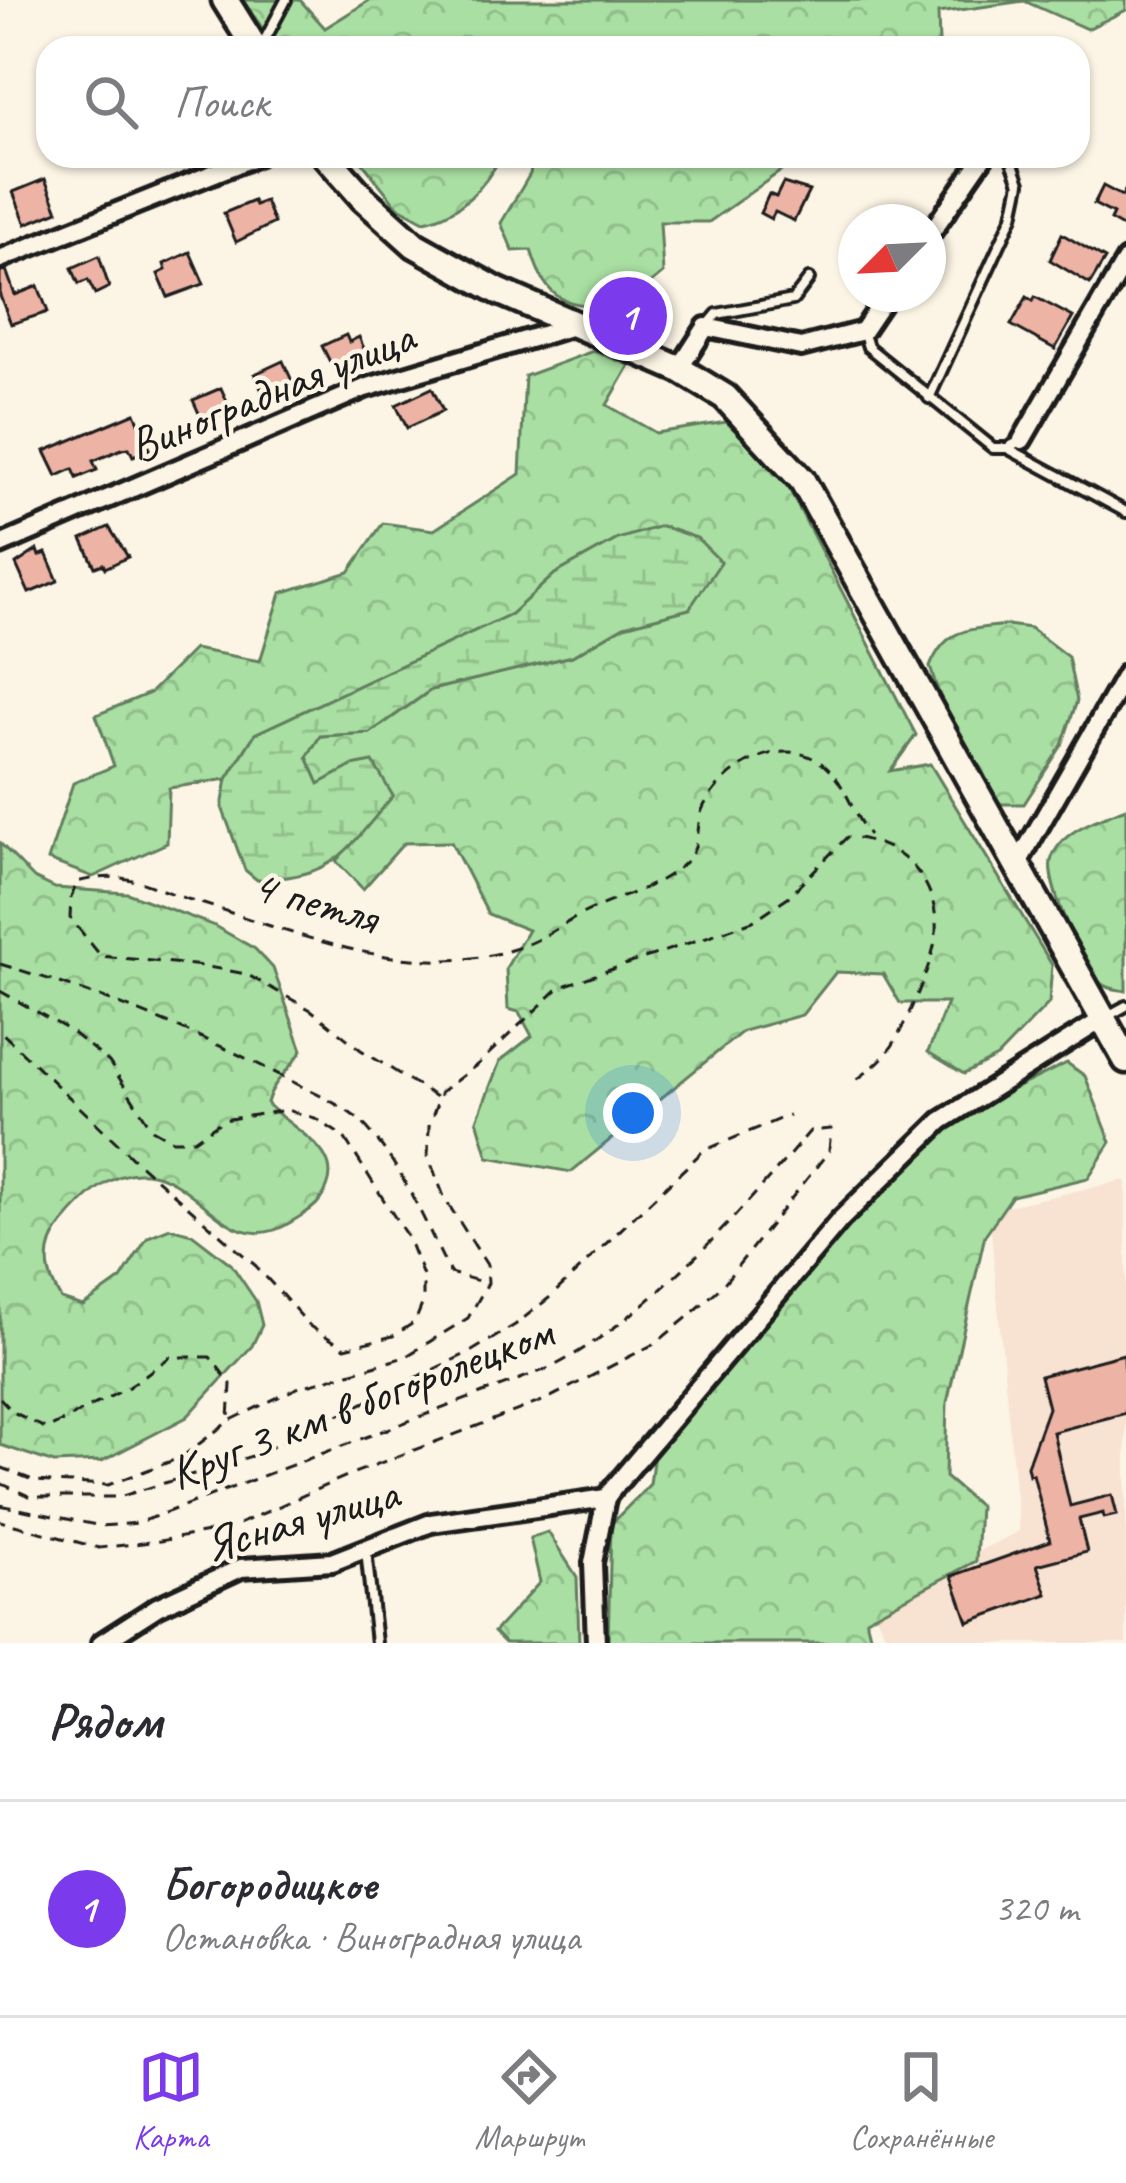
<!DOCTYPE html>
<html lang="ru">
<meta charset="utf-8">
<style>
body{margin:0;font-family:Caveat,sans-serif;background:#f7f7f7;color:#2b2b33}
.compass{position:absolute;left:838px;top:204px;width:108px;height:108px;border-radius:50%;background:#fff;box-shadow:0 3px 9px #0004;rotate:246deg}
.you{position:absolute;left:633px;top:1113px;width:42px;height:42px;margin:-30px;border:9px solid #fff;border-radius:50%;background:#1a73e8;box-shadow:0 0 0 18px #1a73e833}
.badge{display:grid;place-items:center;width:78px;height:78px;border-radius:50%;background:#7c3aed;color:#fff;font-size:39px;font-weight:700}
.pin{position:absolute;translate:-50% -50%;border:6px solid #fff;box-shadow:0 3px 12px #0006}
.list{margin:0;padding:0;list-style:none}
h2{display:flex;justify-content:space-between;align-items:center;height:156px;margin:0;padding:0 48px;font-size:51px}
h2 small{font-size:39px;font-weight:400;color:#7c7c81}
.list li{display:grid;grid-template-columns:78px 1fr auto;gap:36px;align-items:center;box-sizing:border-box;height:216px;padding:0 48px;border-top:3px solid #e1e1e2}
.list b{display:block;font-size:45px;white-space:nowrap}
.list p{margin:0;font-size:39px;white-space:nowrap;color:#7c7c81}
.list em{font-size:39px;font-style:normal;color:#7c7c81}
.icon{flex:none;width:66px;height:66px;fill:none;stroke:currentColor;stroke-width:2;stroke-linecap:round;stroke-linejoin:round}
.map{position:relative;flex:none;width:1126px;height:1643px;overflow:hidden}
.search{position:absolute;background:#fff;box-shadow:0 3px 9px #0004;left:36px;right:36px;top:36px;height:132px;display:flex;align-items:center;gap:30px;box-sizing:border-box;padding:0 42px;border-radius:36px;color:#7c7c81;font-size:45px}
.sheet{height:372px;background:#fff}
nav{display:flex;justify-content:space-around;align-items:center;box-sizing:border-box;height:168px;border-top:3px solid #e1e1e2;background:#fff;font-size:33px;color:#7c7c81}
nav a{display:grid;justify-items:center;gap:6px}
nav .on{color:#7c3aed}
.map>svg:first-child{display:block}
</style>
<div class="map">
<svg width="1126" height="1643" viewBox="0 0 1126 1643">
<defs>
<pattern id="forest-crowns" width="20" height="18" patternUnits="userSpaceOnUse" patternTransform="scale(3)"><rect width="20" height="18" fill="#a9dfa2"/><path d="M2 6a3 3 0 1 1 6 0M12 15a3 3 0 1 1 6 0" fill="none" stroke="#91bf8b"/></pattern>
<pattern id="wetland-marsh" width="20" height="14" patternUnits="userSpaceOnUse" patternTransform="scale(3)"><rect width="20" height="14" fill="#a9dfa2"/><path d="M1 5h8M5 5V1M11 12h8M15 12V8" fill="none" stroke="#91bf8b"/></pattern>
</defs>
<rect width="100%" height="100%" fill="#fcf5e5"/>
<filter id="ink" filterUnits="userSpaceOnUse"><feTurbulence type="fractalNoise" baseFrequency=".00833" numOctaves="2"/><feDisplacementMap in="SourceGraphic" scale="24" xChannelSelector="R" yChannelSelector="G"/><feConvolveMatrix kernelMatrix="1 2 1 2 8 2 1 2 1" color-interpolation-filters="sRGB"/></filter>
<g filter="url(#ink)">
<polygon fill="#f8e2d2" points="1126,1180 1126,1643 890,1643 871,1605 1019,1531 989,1210"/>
<g fill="url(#forest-crowns)" stroke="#627e5f" stroke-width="3">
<polygon points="243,0 300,0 325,28 370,0 1126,0 1126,10 1087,29 1024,1 938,13 939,43 926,48 276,48"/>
<path d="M 357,156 L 501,156 C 485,187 459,215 424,221 L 397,206 Z"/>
<path d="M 533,156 L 802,156 L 709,222 L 660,222 L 663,273 L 622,307 C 568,305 548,307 531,250 L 513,251 L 501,223 L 530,174 Z"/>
<polygon points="593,351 630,365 607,405 656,433 726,422 783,477 916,735 890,771 930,764 1052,965 1049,1003 997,1057 964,1074 928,1052 947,1003 900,1003 883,974 836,972 802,1015 743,1031 571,1172 488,1157 477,1120 500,1061 532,1036 519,1012 508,1009 506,968 528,930 488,914 451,842 404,843 363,889 336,861 393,795 352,766 319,784 307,757 320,736 370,733 431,690 572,656 624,626 689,609 618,539 555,574 511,614 255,734 227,779 169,788 167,843 93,877 48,860 73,783 114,766 96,715 150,693 194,649 260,661 281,593 349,572 383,523 434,530 520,474 525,376"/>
<path d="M 1007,625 L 1030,628 L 1068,657 L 1077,701 L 1062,745 L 1024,804 L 1001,804 C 966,766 945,715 930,667 C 946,627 968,630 1007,625 Z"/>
<path d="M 1126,808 L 1126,991 C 1116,989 1107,989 1100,983 C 1083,967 1046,884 1051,861 C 1059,830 1101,818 1126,808 Z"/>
<path d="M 0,843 L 34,878 L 55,888 L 127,893 L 215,926 L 255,949 L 273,968 L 302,1050 C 290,1071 273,1079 267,1103 C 293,1133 354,1153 320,1200 C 313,1210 302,1215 291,1222 C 229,1262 200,1178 146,1173 C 110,1170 83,1199 63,1223 C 42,1248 45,1273 61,1299 L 83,1306 L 121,1279 L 148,1237 L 170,1228 L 192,1234 L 231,1264 L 256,1301 L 262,1325 L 252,1346 L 187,1417 L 102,1461 L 54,1463 L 0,1445 Z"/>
<polygon points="1067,1063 1085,1076 1111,1142 1088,1178 1012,1196 985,1235 947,1403 945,1477 979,1506 976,1561 866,1619 872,1643 608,1643 611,1524 650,1484 655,1445 848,1226 953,1119"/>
<polygon points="548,1532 577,1577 579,1643 505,1643 494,1632 540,1582 530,1538"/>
</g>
<path fill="url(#wetland-marsh)" stroke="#627e5f" stroke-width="3" d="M 661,526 L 697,538 L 721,562 L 689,609 L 624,626 L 572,656 L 431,690 L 370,733 L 320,736 L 307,757 L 319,784 L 352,766 L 373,762 L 393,796 C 344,852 338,877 257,880 L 245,870 L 222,807 L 227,779 L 255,734 L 511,614 L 555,574 L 618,539 Z"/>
<g fill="#edb4a6" stroke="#1c1c1c" stroke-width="3">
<polygon points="45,179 58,211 26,224 13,192"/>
<polygon points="783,183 809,191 794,221 775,212 771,219 760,213 769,194 776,197"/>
<polygon points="1103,186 1122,196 1126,189 1126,229 1110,220 1113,214 1094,204"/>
<polygon points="253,201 255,205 265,201 274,223 236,242 224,213"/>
<polygon points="1062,234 1105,259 1090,284 1050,260"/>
<polygon points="190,252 204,284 168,297 158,274 166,270 164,264"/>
<polygon points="99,256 109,287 95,294 88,280 79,284 72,268"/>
<polygon points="6,270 15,295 38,286 48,312 11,324 0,296 0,272"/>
<polygon points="1027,297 1033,301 1035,297 1073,317 1055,349 1011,325"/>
<polygon points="346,335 349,342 359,337 366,353 333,368 322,346"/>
<polygon points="283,361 293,383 264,396 255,374"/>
<polygon points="221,388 231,410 203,422 193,400"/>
<polygon points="432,388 443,411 407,428 396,405"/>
<polygon points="135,413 150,449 133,456 129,448 122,449 93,461 97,470 77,478 73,469 57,476 45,451"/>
<polygon points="109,527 128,557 105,568 103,564 95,567 82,539"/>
<polygon points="37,550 39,556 46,553 58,581 29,593 16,564"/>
<polygon points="1124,1354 1126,1413 1053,1432 1070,1506 1112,1495 1117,1515 1104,1518 1103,1513 1079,1519 1087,1552 1037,1565 1047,1594 968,1622 952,1576 1050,1541 1033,1474 1029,1475 1027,1466 1048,1408 1040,1376"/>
</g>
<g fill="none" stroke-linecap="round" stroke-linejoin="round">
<g stroke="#1c1c1c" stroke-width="16">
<g id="lane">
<polyline points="261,47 286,0"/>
<polyline points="707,326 717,314 793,300 809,279"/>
<polyline points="863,331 868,347 993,448 1007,448 1020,441"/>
<polyline points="929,398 1013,216 1020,183 1010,156"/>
<polyline points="1009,449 1126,512"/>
<polyline points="1106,1017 1126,1006"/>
<polyline points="366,1550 376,1643"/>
</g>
</g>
<g stroke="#1c1c1c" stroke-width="26">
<g id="street">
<polyline points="928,237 984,156"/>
<polyline points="0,259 257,156"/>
<polyline points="679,369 706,327 801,347 863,331 888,294"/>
<polyline points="1022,440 1126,260"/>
<polyline points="0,545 365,388 576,325"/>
<polyline points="1017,865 1126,674"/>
<polyline points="101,1643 157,1607 241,1568 332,1562 431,1523 606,1498"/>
<polyline points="596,1643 593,1563 606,1498 611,1491 840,1220 941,1121 1103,1019"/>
</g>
</g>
<g stroke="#1c1c1c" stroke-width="33">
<g id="secondary">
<polyline points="225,0 255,48"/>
<polyline points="326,156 364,199 415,245 498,291 679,369 725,397 802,480 1126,1060"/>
</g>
</g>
<g stroke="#1c1c1c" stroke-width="3" stroke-dasharray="12 9" stroke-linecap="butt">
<path d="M 0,964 C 104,995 203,1034 299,1085 C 322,1097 351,1109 368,1129 C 404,1170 426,1225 450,1273 L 486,1283"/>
<polyline points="0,991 69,1030 109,1062 152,1129 172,1140 194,1140 223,1120 287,1110 315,1118 344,1137 408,1238 423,1276 423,1302 415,1322 393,1336 345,1348 311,1327 256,1266 137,1162 0,1031"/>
<path d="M 436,1097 L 361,1050 L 311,1010 L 246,974 L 203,966 L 101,956 L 70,918 L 71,898 L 77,882 C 127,869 145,886 191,900 C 292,931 404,982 511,950 C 540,942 559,926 584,913 C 616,897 666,886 689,858 C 702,842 695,822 704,806 C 728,761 793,729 832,773 C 848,791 854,816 869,835"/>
<polyline points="0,1398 13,1412 47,1429 127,1388 170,1357 210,1357 231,1384 229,1419"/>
<path d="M 0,1467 L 35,1481 L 108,1485 L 182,1457 L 229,1421 L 297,1388 L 405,1357 L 468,1318 L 488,1283 L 487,1265 L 445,1199 L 428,1156 L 429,1126 L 441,1092 L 478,1064 L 560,987 L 753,921 L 788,897 L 847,837 C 899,840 939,878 936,933 C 935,958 909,1015 897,1038 C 887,1057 869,1071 852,1083"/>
<polyline points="0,1483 31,1497 119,1497 255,1455 472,1351 515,1325 549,1298 703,1151 789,1115"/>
<path d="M 0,1505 L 101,1526 L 138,1523 L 552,1367 C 650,1316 739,1214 810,1131 L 831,1129 L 829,1151 L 721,1287 L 689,1316 L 656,1343 L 545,1400 L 349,1475 L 230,1528 L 160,1541 L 99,1548 L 0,1521"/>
</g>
<use href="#lane" stroke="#fcf5e5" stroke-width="8"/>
<use href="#street" stroke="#fcf5e5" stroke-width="16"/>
<use href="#secondary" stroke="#fcf5e5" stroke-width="24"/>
</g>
</g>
<g text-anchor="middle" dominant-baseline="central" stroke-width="9" stroke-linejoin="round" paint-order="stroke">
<g font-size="48" fill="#1c1c1c" stroke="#fcf5e5">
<text transform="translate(271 391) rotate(-22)">Виноградная улица</text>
<text transform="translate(315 901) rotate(16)">4 петля</text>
<text transform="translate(361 1402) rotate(-21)">Круг 3 км в богоролецком</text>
<text transform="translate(301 1519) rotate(-16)">Ясная улица</text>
</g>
</g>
</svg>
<svg class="compass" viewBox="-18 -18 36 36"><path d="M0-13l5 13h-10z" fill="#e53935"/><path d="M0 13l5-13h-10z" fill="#7c7c81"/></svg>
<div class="you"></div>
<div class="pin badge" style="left:628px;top:316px">1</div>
<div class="search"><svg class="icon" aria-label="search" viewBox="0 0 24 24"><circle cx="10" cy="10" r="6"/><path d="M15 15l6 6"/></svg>Поиск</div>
</div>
<section class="sheet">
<h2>Рядом<small></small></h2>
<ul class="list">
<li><span class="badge">1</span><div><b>Богородицкое</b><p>Остановка · Виноградная улица</p></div><em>320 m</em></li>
</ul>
</section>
<nav>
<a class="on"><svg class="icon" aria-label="map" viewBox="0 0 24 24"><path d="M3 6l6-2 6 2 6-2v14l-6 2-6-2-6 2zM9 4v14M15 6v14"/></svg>Карта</a>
<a><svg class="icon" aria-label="directions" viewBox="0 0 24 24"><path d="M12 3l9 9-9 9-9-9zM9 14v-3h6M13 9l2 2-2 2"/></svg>Маршрут</a>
<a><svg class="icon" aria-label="saved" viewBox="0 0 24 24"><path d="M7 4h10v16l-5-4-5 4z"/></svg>Сохранённые</a>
</nav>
